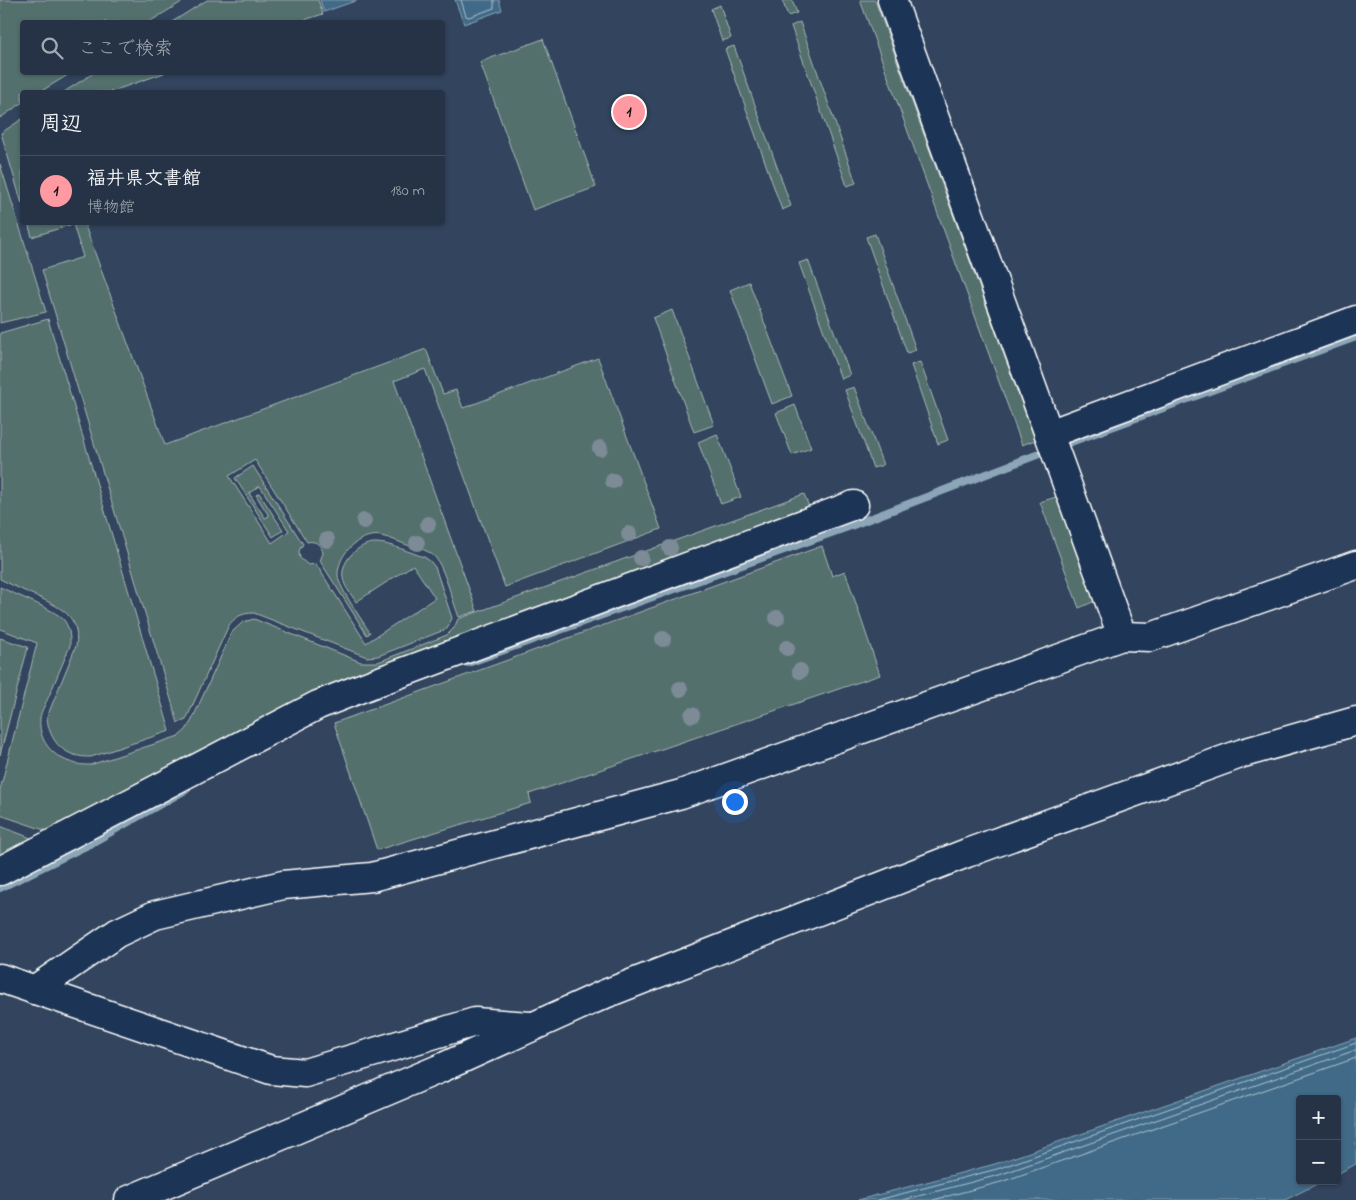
<!DOCTYPE html>
<html lang="ja">
<meta charset="utf-8">
<style>
body{margin:0;font-family:"Indie Flower","Klee One",sans-serif;background:#323f51;color:#f1f3f6}
.controls{position:absolute;right:15px;bottom:15px;display:grid;overflow:hidden;border-radius:5px;box-shadow:0 1px 4px #0004}
.controls button{width:45px;height:45px;display:grid;place-items:center;padding:0;border:0;border-bottom:1px solid #424e5f;background:#263346;color:#f1f3f6;font:25px sans-serif}
.you{position:absolute;left:734px;top:801px;width:18px;height:18px;margin:-12px;border:4px solid #fff;border-radius:50%;background:#1a73e8;box-shadow:0 0 0 8px #1a73e833}
.badge{display:grid;place-items:center;width:32px;height:32px;border-radius:50%;background:#ff9aa2;color:#111;font-size:16px;font-weight:700}
.pin{position:absolute;translate:-50% -50%;border:2px solid #fff;box-shadow:0 1px 5px #0006}
.list{margin:0;padding:0;list-style:none}
h2{display:flex;justify-content:space-between;align-items:center;height:65px;margin:0;padding:0 20px;font-size:21px}
h2 small{font-size:16px;font-weight:400;color:#a4aab3}
.list li{display:grid;grid-template-columns:32px 1fr auto;gap:15px;align-items:center;box-sizing:border-box;height:70px;padding:0 20px;border-top:1px solid #424e5f}
.list b{display:block;font-size:19px;white-space:nowrap}
.list p{margin:0;font-size:16px;white-space:nowrap;color:#a4aab3}
.list em{font-size:16px;font-style:normal;color:#a4aab3}
.icon{flex:none;width:28px;height:28px;fill:none;stroke:currentColor;stroke-width:2;stroke-linecap:round;stroke-linejoin:round}
.map{position:relative;flex:none;width:1356px;height:1200px;overflow:hidden}
.search{position:absolute;background:#263346;box-shadow:0 1px 4px #0004;left:20px;top:20px;width:425px;height:55px;display:flex;align-items:center;gap:12px;box-sizing:border-box;padding:0 18px;border-radius:5px;color:#a4aab3;font-size:19px}
.panel{position:absolute;background:#263346;box-shadow:0 1px 4px #0004;left:20px;top:90px;width:425px;height:135px;border-radius:5px}
.map>svg:first-child{display:block}
</style>
<div class="map">
<svg width="1356" height="1200" viewBox="0 0 1356 1200">
<rect width="100%" height="100%" fill="#32445e"/>
<filter id="ink" filterUnits="userSpaceOnUse"><feTurbulence type="fractalNoise" baseFrequency=".02" numOctaves="2"/><feDisplacementMap in="SourceGraphic" scale="10" xChannelSelector="R" yChannelSelector="G"/><feConvolveMatrix kernelMatrix="1 2 1 2 8 2 1 2 1" color-interpolation-filters="sRGB"/></filter>
<g filter="url(#ink)">
<g fill="#536f6d" stroke="#a9b7b6">
<polygon points="0,0 185,0 149,22 22,22 22,72 71,73 40,92 22,92 22,103 0,118"/>
<polygon points="207,0 318,0 323,14 298,22 172,22"/>
<polygon points="782,0 792,0 797,13 788,16"/>
<polygon points="860,0 875,0 1035,440 1022,445"/>
<polygon points="720,5 731,38 722,41 711,9"/>
<polygon points="800,22 856,183 847,186 791,26"/>
<polygon points="543,39 596,187 533,210 480,62"/>
<polygon points="734,46 791,206 782,210 725,49"/>
<polygon points="95,72 164,72 164,73 110,92 64,92"/>
<polygon points="22,119 22,204 1,133"/>
<polygon points="0,164 46,312 0,323"/>
<path d="M 28,223 L 84,223 L 165,445 L 426,349 L 443,394 L 456,390 L 463,408 L 598,358 L 661,529 L 505,587 L 425,369 L 394,381 L 477,611 L 459,617 C 453,602 444,568 435,557 C 428,550 419,548 410,546 C 401,543 391,538 381,536 C 359,532 337,555 338,576 C 339,588 363,621 370,633 L 367,635 L 320,561 L 323,553 C 321,545 316,540 307,542 L 255,460 L 229,476 L 272,543 L 289,531 L 260,486 L 249,493 L 265,518 L 269,516 L 256,495 L 259,493 L 283,530 L 273,537 L 235,478 L 253,466 L 303,544 L 299,551 L 300,558 L 308,565 L 316,564 L 366,643 L 435,598 L 413,565 L 356,602 C 352,595 346,589 344,582 C 337,563 359,542 376,543 C 390,543 411,553 424,557 L 430,561 L 435,567 L 452,618 L 447,629 L 378,656 L 367,657 L 254,613 C 242,613 234,617 228,627 L 186,720 L 178,723 L 42,270 L 83,257 L 73,224 L 32,237 Z"/>
<polygon points="875,234 916,350 907,353 866,237"/>
<polygon points="808,260 850,375 841,379 799,263"/>
<polygon points="749,282 792,396 772,404 730,290"/>
<polygon points="672,310 714,425 694,432 653,318"/>
<path d="M 48,319 L 170,731 L 91,757 C 65,758 49,742 47,717 L 76,646 C 81,615 59,607 36,596 C 24,591 12,585 0,579 L 0,333 Z"/>
<polygon points="920,362 948,440 938,444 911,365"/>
<polygon points="854,387 883,465 873,468 845,390"/>
<polygon points="795,405 811,448 792,455 776,413"/>
<polygon points="717,434 741,497 721,504 698,442"/>
<path d="M 804,494 L 812,515 L 314,696 L 56,834 L 0,815 L 0,790 L 37,643 L 0,629 L 0,587 C 14,594 55,610 63,619 C 70,627 70,636 70,646 C 63,663 56,679 49,696 C 46,703 41,711 40,718 C 37,748 64,766 90,765 L 179,736 L 186,730 L 192,720 L 232,632 L 243,622 L 254,619 L 361,662 L 378,662 L 447,635 L 454,628 L 458,619 Z"/>
<polygon points="1056,497 1095,601 1079,608 1040,502"/>
<polygon points="822,546 832,576 845,571 880,675 529,794 531,803 377,850 334,723"/>
<polygon points="0,638 28,647 0,755"/>
<polygon points="0,826 36,840 0,858"/>
</g>
<g fill="#3f6a87" stroke="#8ca6b7">
<polygon points="320,0 358,0 324,12"/>
<polygon points="455,0 499,0 502,10 464,24"/>
<polygon points="1356,1038 1356,1164 1337,1174 1337,1099 1300,1099 1300,1181 1323,1181 1285,1200 858,1200 995,1164"/>
</g>
<g fill="none" stroke-linecap="round" stroke-linejoin="round">
<g stroke="#b2c3cf" stroke-width="1">
<polyline points="461,0 466,16 469,17 494,8 494,0"/>
<polyline points="878,1200 997,1169 1356,1043"/>
<polyline points="903,1200 999,1175 1356,1050"/>
<polyline points="933,1200 1001,1182 1356,1058"/>
</g>
<g stroke="#8ca6b7" stroke-width="8">
<polyline points="468,663 848,527 1068,443 1356,337"/>
<polyline points="0,888 86,846 187,789"/>
</g>
<g stroke="#fff" stroke-width="31">
<g id="minor">
<polyline points="892,0 1122,636"/>
<polyline points="1049,434 1356,320"/>
<polyline points="0,871 318,705 369,685 854,505"/>
<polyline points="0,978 271,1070 305,1073 475,1022 530,1026"/>
<polyline points="34,990 117,933 155,915 283,885 372,877 681,794 1122,636 1151,637 1356,565"/>
<polyline points="129,1200 439,1069 605,994 967,853 1243,753 1356,721"/>
</g>
</g>
<use href="#minor" stroke="#1d3557" stroke-width="28"/>
</g>
<g fill="#7d8b97">
<circle cx="600" cy="448" r="8"/>
<circle cx="613" cy="481" r="8"/>
<circle cx="364" cy="521" r="8"/>
<circle cx="428" cy="524" r="8"/>
<circle cx="629" cy="534" r="8"/>
<circle cx="327" cy="540" r="8"/>
<circle cx="417" cy="543" r="8"/>
<circle cx="670" cy="548" r="8"/>
<circle cx="641" cy="558" r="8"/>
<circle cx="777" cy="618" r="8"/>
<circle cx="663" cy="639" r="8"/>
<circle cx="787" cy="648" r="8"/>
<circle cx="800" cy="671" r="8"/>
<circle cx="680" cy="689" r="8"/>
<circle cx="692" cy="715" r="8"/>
</g>
</g>
</svg>
<div class="controls">
<button>+</button>
<button>−</button>
</div>
<div class="you"></div>
<div class="pin badge" style="left:629px;top:112px">1</div>
<div class="search"><svg class="icon" aria-label="search" viewBox="0 0 24 24"><circle cx="10" cy="10" r="6"/><path d="M15 15l6 6"/></svg>ここで検索</div>
<section class="panel">
<h2>周辺<small></small></h2>
<ul class="list">
<li><span class="badge">1</span><div><b>福井県文書館</b><p>博物館</p></div><em>180 m</em></li>
</ul>
</section>
</div>
